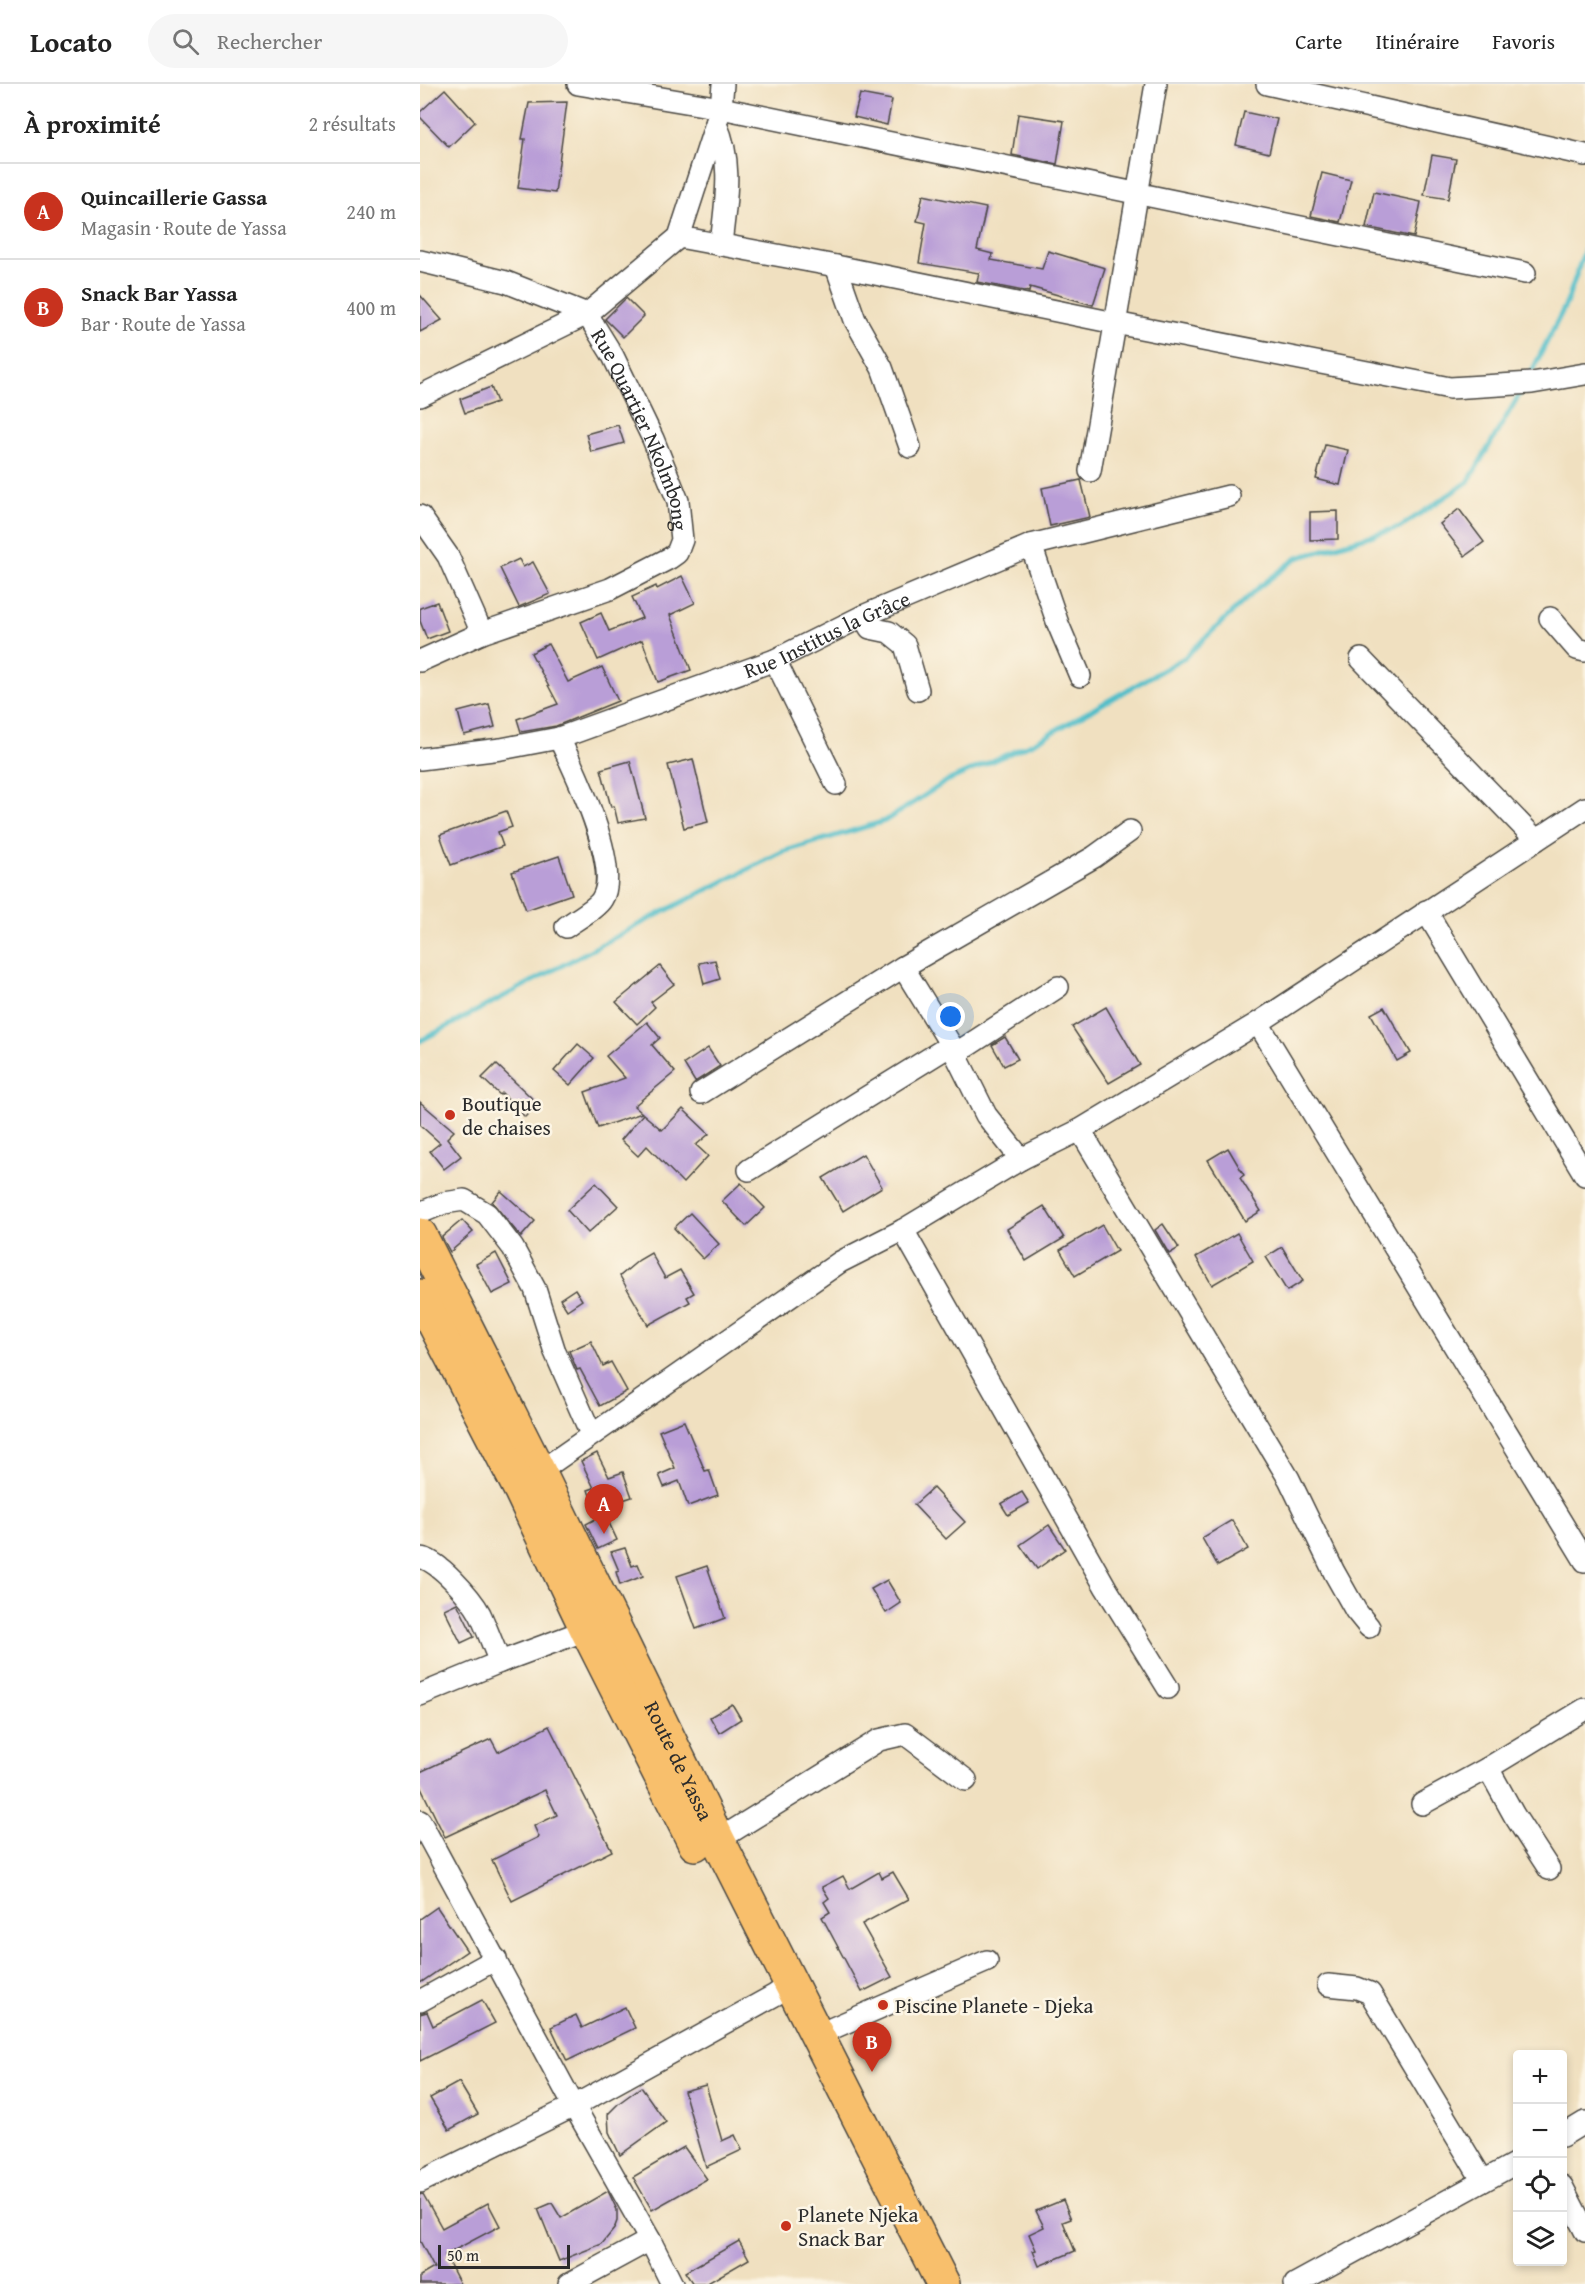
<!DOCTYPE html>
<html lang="fr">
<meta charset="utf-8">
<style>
body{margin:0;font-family:"Gentium Book Plus",serif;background:#f6f6f6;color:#222}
.controls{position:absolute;right:18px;bottom:18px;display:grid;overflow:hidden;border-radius:6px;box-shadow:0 3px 9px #0003}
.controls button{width:54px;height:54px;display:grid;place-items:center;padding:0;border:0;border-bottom:2px solid #e0e0e0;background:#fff;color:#222;font:30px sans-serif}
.scale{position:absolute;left:18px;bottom:15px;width:132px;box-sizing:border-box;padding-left:6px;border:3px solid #2b2b2b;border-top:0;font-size:16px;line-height:21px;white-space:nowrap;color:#2b2b2b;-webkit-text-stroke:4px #fcf5e5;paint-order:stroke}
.you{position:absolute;left:531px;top:933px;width:21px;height:21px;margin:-15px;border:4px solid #fff;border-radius:50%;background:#1a73e8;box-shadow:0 0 0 9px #1a73e833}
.badge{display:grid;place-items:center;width:39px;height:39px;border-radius:50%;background:#c8321e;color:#fff;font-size:20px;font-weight:700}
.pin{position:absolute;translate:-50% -50px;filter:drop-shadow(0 2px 3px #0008)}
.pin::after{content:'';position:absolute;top:32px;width:21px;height:18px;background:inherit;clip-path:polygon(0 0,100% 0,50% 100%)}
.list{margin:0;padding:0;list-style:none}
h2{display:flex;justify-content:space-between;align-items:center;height:78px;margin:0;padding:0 24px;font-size:26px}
h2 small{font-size:20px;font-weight:400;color:#767676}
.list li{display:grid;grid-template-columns:39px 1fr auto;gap:18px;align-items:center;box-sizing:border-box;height:96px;padding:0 24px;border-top:2px solid #e0e0e0}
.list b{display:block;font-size:22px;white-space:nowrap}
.list p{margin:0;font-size:20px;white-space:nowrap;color:#767676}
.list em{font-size:20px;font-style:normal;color:#767676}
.icon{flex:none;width:33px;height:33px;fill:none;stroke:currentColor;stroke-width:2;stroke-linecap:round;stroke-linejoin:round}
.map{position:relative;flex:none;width:1165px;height:2200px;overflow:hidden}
header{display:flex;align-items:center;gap:36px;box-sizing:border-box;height:84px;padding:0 30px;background:#fff;border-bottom:2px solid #e0e0e0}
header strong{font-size:28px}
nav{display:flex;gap:33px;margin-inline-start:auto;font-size:21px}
.search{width:420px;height:54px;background:#f6f6f6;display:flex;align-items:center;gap:15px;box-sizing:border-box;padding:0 21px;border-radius:33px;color:#767676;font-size:22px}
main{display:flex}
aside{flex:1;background:#fff}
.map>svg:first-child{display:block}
</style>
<header>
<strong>Locato</strong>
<div class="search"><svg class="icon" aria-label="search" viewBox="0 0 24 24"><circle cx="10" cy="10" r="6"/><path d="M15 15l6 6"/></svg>Rechercher</div>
<nav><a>Carte</a><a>Itinéraire</a><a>Favoris</a></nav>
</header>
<main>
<aside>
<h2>À proximité<small>2 résultats</small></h2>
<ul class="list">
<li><span class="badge">A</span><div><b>Quincaillerie Gassa</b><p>Magasin · Route de Yassa</p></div><em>240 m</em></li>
<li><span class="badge">B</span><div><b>Snack Bar Yassa</b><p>Bar · Route de Yassa</p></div><em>400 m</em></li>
</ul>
</aside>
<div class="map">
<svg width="1165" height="2200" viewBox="0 0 1165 2200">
<rect width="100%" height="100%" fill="#fcf5e5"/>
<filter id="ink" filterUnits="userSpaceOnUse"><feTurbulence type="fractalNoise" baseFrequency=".0167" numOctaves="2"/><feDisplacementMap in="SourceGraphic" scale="12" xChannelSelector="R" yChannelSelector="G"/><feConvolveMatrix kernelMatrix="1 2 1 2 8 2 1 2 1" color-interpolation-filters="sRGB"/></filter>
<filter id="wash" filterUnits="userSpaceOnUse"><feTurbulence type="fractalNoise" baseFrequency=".008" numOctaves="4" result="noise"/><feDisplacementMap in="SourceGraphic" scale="24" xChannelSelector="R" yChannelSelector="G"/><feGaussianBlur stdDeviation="1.35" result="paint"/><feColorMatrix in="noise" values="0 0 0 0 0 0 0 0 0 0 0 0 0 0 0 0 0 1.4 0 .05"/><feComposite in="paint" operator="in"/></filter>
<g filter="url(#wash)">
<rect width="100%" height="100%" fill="#f0e0c0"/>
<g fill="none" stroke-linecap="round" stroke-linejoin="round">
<g stroke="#51bec9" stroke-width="5">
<polyline points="1109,293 1147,218 1165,165"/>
<polyline points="0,957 235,832 362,768 465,737 527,697 613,659 764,574 839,503 877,474 980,443 1048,398 1102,306"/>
</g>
</g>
<g id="blocks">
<g fill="#b99ed7">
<polygon points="25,5 55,38 29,63 0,33 0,28"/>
<polygon points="440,10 472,16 467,41 434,33"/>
<polygon points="147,18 135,109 98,104 105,55 102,55 109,19"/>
<polygon points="824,28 857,35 849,69 816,61"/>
<polygon points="598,30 644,37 637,80 592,71"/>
<polygon points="1012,71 1036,75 1028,115 1004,111"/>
<polygon points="902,89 931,96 920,138 891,132"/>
<polygon points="954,108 1001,118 994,153 946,143"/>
<polygon points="503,111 566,124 557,166 573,170 571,176 622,185 628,167 685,184 673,221 610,203 609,208 557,198 559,189 499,179 506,139 497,137"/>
<polygon points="0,211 22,236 0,248"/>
<polygon points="206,214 224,232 203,253 185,235"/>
<polygon points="71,303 77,318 45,329 40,315"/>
<polygon points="198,341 204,359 171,368 166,350"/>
<polygon points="905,361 928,366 920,401 896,395"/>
<polygon points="661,396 670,433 630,442 622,404"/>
<polygon points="1039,425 1064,458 1045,472 1020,440"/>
<polygon points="918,427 918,455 890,456 890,428"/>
<polygon points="99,475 103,483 113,478 130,510 99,523 80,484"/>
<polygon points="262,492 275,519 250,531 271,586 238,598 222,556 178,576 161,538 181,529 189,547 222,534 212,513 236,502 237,505"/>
<polygon points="17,518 28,547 7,555 0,537 0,524"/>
<polygon points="128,560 148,598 182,583 198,617 136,642 101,648 97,635 138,620 111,569"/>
<polygon points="69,620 75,643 44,651 38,628"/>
<polygon points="273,675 288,738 264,744 248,681"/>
<polygon points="210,677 225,734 198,739 194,722 191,723 181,685"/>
<polygon points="86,727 92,743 78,748 83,762 31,781 20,751"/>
<polygon points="139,772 152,810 106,826 92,788"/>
<polygon points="295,876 300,895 284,900 279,879"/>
<polygon points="240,882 254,900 231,918 235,923 217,940 196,918"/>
<polygon points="686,923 720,981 689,999 652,943"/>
<polygon points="964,923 991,969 977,977 951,930"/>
<polygon points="227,938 240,954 232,961 255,988 214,1022 222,1029 178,1044 165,1008 205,994 186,972"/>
<polygon points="585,953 598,975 584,982 572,961"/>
<polygon points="158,960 174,974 150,1001 134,987"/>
<polygon points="288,964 300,982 275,998 264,980"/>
<polygon points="76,980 118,1020 105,1033 82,1009 80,1011 62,994"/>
<polygon points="0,1018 34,1047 27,1054 41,1072 24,1085 10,1067 20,1059 0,1041"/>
<polygon points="263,1025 289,1050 276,1061 288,1072 263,1099 227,1062 218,1072 201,1056 223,1030 242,1046"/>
<polygon points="808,1064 824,1091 820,1094 841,1127 825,1137 788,1076"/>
<polygon points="443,1070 462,1103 423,1127 403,1094"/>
<polygon points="176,1099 198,1122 168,1149 147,1126"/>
<polygon points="321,1099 345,1124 326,1142 302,1117"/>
<polygon points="81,1107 115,1137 101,1153 72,1118"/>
<polygon points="624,1122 644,1154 606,1177 587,1145"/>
<polygon points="270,1129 299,1160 283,1175 254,1144"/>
<polygon points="42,1136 53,1148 30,1168 22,1153"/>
<polygon points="743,1140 759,1164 749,1170 735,1146"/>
<polygon points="682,1141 697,1167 655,1192 640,1166"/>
<polygon points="817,1149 833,1177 792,1201 776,1173"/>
<polygon points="862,1163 883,1197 867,1207 846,1173"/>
<polygon points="76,1169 92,1200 72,1210 56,1180"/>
<polygon points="231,1169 245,1194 260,1186 274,1209 267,1213 270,1218 228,1241 200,1192 219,1176"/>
<polygon points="155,1205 162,1216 147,1226 140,1215"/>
<polygon points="171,1257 183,1282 191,1278 207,1307 180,1322 160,1285 157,1286 149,1267"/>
<polygon points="264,1337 285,1387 289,1386 298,1411 268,1422 259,1397 244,1403 239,1391 255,1384 239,1347"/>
<polygon points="177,1369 189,1393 203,1388 212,1413 175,1425 168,1406 174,1404 161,1377"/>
<polygon points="513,1404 545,1438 526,1455 494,1421"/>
<polygon points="602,1408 609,1419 588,1431 581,1420"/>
<polygon points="185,1430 197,1456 178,1465 166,1440"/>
<polygon points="812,1436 828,1465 798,1482 782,1454"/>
<polygon points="629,1441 645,1465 617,1485 600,1461"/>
<polygon points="205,1464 212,1482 218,1480 223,1492 200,1501 196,1488 199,1487 191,1468"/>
<polygon points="287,1482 305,1534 276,1545 257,1492"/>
<polygon points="467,1496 481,1519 466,1529 451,1505"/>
<polygon points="37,1519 54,1553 41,1559 24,1525"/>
<polygon points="312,1620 321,1635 299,1649 290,1633"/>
<polygon points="129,1642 192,1767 92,1817 72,1776 119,1753 114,1742 137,1731 125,1706 25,1753 0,1702 0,1688 71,1655 78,1668"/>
<polygon points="459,1788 462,1794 473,1788 489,1815 442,1840 472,1893 442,1908 402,1833 410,1828 404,1818 409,1814 402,1803 423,1792 430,1805"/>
<polygon points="17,1823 47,1867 0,1899 0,1835"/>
<polygon points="62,1916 75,1939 0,1977 0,1930 7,1928 13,1942"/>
<polygon points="205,1923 215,1944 147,1977 131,1943 156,1931 162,1944"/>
<polygon points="39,1998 58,2030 29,2046 10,2014"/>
<polygon points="286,2001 302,2057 315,2051 322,2066 286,2083 264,2007"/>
<polygon points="221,2003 246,2038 200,2071 189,2048 188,2030 199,2019"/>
<polygon points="264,2063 287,2095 232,2126 213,2093"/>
<polygon points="188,2107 197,2126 197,2137 194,2145 182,2160 139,2177 118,2125 132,2119 141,2134"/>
<polygon points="3,2110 22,2144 68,2119 80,2142 25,2171 40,2200 0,2200 0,2192 14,2184 0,2157 0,2111"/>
<polygon points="643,2116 651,2135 643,2138 655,2167 619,2182 613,2167 616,2166 609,2150 624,2143 616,2127"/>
<polygon points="319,2157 329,2175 286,2200 273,2200 265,2188"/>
</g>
</g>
</g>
<g filter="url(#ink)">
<use href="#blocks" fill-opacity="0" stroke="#494641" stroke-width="1.5"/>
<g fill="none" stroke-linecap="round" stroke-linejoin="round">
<g stroke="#494641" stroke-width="24">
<g id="street">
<polyline points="158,0 301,24 1105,189"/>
<polyline points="847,0 1165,71"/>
<path d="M 296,40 C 314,79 305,120 301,161"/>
<polyline points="259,153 416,182 695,239 1030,304 1112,299 1165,290"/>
<path id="s1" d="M 0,177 L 86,198 L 167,230 L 193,272 L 233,355 L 258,417 L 262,456 L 257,469 L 250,474 L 190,505 L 62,549 L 0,577"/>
<polyline points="416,182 435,236 462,284 490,363"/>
<polyline points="0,312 167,230 259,153 301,24 303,0"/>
<polyline points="670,387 736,0"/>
<polyline points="0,432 28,472 62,549"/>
<polyline points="611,461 638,540 660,592"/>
<polyline points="443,532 450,544 469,548 485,561 498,606"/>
<polyline points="1130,534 1157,565 1165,567"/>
<polyline points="941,575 1116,756"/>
<polyline points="355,576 416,700"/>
<path d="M 139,654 C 154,685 202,784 182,815 C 177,824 155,836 146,843"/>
<path id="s2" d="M 0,675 L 81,665 L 139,654 L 355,576 L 443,532 L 611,461 L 809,412"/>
<polyline points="1006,827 1165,1091"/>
<polyline points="483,883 531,961 566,1031 601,1075"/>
<polyline points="838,939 1165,1477"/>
<polyline points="535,970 638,903"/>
<polyline points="281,1009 483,883 674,773 710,747"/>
<polyline points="660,1046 869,1395 914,1488 936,1527 949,1543"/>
<polyline points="329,1086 531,961"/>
<polyline points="0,1129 24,1119 44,1116 67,1130 93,1164 115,1205 135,1268 171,1350"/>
<polyline points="483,1146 686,1504 748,1604"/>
<polyline points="119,1388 420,1178 483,1146 601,1075 660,1046 838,939 1165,724"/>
<path d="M 0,1474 C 17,1474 52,1515 60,1530 C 67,1545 73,1562 80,1578"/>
<polyline points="0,1611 80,1578 177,1542"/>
<polyline points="1068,1684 1094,1731 1129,1785"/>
<polyline points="1002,1720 1068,1684 1165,1625"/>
<polyline points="0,1737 154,2022 230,2156 252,2200"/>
<polyline points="298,1756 459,1656 485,1650 546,1696"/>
<polyline points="908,1901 937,1904 950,1909 1063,2097"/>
<polyline points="0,1917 76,1875"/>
<polyline points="397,1951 567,1877"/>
<polyline points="1142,2052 1165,2038"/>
<polyline points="0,2098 154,2022 355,1911 371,1900"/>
<polyline points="1142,2102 1165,2147"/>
<polyline points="149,2200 230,2156"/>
<polyline points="875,2200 1098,2078"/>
</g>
</g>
<g stroke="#494641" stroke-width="36">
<g id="primary">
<path id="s3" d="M 0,1151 L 119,1388 L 298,1756 L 523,2200"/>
<polyline points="0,1212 101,1407 167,1546 275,1760"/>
</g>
</g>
<use href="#street" stroke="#fff" stroke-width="21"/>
<use href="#primary" stroke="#f8bf6c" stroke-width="33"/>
</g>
</g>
<g fill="#c8321e" stroke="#fcf5e5" stroke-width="2">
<circle cx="30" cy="1031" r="6"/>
<circle cx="463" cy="1921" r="6"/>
<circle cx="366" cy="2142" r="6"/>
</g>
<g text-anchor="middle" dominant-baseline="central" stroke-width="5" stroke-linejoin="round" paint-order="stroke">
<g font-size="21" fill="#2b2b2b" stroke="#fcf5e5">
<text stroke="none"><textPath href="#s1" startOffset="304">Rue Quartier Nkolmbong</textPath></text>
<text stroke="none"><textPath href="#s2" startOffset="428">Rue Institus la Grâce</textPath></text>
<text stroke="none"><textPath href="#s3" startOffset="586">Route de Yassa</textPath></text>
</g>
<g font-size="21" fill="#2b2b2b" stroke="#fcf5e5" text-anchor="start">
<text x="42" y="1019">Boutique<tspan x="42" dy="24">de chaises</tspan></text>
<text x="475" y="1921">Piscine Planete - Djeka</text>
<text x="378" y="2130">Planete Njeka<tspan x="378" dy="24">Snack Bar</tspan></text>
</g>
</g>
</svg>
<div class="controls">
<button>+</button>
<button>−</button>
<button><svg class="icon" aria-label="locate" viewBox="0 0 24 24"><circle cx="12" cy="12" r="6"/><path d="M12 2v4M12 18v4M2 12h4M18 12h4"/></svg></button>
<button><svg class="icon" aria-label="layers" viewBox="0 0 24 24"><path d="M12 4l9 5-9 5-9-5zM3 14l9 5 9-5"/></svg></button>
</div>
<div class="scale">50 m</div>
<div class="you"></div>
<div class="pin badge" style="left:184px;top:1450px">A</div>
<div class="pin badge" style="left:452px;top:1988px">B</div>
</div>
</main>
